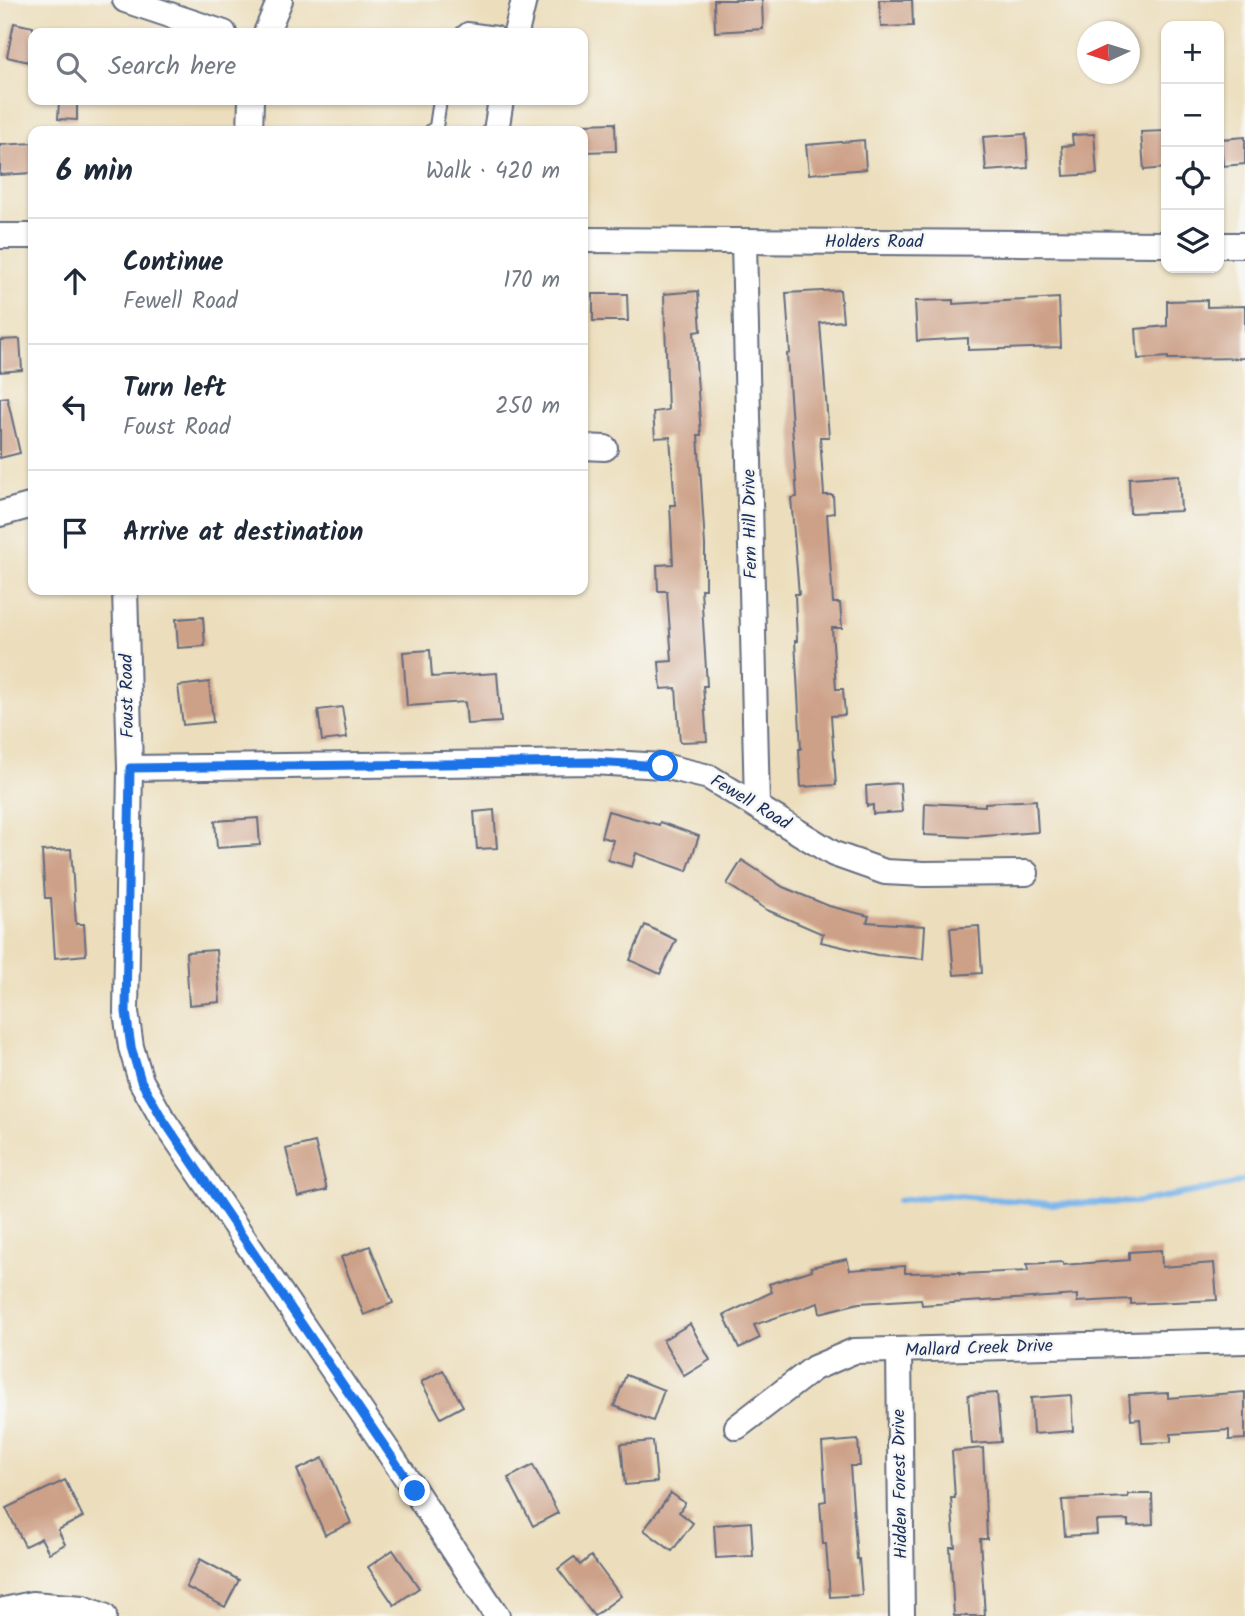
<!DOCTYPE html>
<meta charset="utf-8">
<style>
body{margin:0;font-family:Kalam,sans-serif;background:#f2f2f3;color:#1f2937}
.controls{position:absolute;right:21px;top:21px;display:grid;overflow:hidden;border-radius:14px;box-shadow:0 2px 5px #0004}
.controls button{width:63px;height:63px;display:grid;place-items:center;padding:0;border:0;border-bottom:2px solid #e0e1e3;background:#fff;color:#1f2937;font:35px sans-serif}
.compass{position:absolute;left:1077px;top:21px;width:63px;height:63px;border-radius:50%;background:#fff;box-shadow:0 2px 5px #0004;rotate:266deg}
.stop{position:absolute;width:21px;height:21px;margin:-16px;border:5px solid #1a73e8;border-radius:50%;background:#fff}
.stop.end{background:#1a73e8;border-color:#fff;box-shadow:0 2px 7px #0008}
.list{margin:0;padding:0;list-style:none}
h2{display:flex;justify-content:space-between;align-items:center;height:91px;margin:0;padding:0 28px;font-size:30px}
h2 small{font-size:23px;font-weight:400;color:#747a83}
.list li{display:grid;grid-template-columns:46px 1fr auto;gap:21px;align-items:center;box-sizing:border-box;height:126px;padding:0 28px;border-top:2px solid #e0e1e3}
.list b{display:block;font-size:26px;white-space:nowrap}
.list p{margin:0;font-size:23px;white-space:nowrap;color:#747a83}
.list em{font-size:23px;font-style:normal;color:#747a83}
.icon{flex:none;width:38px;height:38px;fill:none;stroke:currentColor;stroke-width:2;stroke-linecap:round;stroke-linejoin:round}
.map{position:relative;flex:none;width:1245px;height:1616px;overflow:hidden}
.search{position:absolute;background:#fff;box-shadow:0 2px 5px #0004;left:28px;top:28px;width:560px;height:77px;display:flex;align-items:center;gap:18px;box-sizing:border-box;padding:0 24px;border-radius:14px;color:#747a83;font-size:26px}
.panel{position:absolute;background:#fff;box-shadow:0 2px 5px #0004;left:28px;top:126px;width:560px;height:469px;border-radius:14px}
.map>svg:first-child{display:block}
</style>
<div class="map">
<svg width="1245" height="1616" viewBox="0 0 1245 1616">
<rect width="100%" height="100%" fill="#f6f6f2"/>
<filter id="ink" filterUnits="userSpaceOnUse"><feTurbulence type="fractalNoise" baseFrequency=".0143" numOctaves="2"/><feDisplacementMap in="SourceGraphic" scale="14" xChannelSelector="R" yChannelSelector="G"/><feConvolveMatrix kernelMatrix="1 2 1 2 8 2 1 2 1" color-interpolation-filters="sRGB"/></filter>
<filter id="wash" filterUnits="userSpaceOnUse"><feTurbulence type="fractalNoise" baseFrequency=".00686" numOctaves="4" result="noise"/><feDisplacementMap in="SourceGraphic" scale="28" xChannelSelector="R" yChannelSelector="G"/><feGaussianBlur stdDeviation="1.57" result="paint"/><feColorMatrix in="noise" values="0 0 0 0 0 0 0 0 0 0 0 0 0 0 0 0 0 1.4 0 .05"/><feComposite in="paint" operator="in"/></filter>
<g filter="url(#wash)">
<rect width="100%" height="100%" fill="#ecdebc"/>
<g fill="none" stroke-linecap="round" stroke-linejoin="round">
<polyline stroke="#7ab5eb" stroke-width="6" points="898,1201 946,1195 1052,1204 1138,1202 1230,1185 1245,1180"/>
</g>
<g id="blocks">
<g fill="#cda188">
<polygon points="714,0 762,0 763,29 715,32"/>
<polygon points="879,0 912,0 913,26 881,27"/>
<polygon points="14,23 33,27 33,63 7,57"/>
<polygon points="59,101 77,101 77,120 58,119"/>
<polygon points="615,123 616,151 583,152 583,124"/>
<polygon points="1166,131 1166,168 1144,170 1141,132"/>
<polygon points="1026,134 1028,168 986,171 983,137"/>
<polygon points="1094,134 1097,174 1064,176 1062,146 1073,145 1072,135"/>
<polygon points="1245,137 1245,164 1223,166 1221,139"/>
<polygon points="864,140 866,169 809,174 806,145"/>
<polygon points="33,143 33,173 0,175 0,145"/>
<polygon points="840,290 843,321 820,323 829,437 820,437 824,495 833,495 834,513 827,514 833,603 840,603 842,628 832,628 836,689 843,689 845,715 831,716 836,785 801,787 799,749 801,749 795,641 797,641 795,594 799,594 791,498 797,497 787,354 790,353 786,293"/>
<polygon points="698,291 701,331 694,332 701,435 698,435 705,545 705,589 701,589 707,686 703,686 707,741 680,742 676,688 661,689 659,662 672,661 667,591 658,591 657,565 673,564 670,505 675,505 670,437 655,438 653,412 668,410 664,294"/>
<polygon points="593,294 627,294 628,321 593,321"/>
<polygon points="1059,298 1061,347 968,350 968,338 917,341 915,301 953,300 953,304"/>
<polygon points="1207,300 1207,307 1245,306 1245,358 1168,359 1168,357 1138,359 1136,329 1167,326 1167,301"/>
<polygon points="20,339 22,370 0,372 0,340"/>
<polygon points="7,397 20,453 0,458 0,398"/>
<polygon points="1179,475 1181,511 1130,513 1129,478"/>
<polygon points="203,617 205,646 178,648 176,619"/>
<polygon points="430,650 432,677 497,673 501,722 467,724 465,702 407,706 403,652"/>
<polygon points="209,682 213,722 183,725 178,686"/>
<polygon points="342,707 347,738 322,741 318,710"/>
<polygon points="900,783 902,812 873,814 873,805 867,806 866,786"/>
<polygon points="1036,800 1038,832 971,837 924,835 925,803 985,806 985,803"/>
<polygon points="494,810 497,848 477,849 474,812"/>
<polygon points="608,811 659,825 660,822 699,836 687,871 636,853 632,867 608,860 613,840 601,837"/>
<polygon points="258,818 260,845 217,848 215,821"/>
<polygon points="71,849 76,924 84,924 86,955 55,958 51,898 45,898 42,851"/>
<polygon points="742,860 783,887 829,906 869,916 867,922 925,926 923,959 877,955 821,942 823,934 767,910 727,884"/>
<polygon points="645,925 676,940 660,974 630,960"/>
<polygon points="979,926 982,973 954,975 950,928"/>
<polygon points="216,950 220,1002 189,1005 186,952"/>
<polygon points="315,1142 327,1190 298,1197 286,1149"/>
<polygon points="370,1246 393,1303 364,1315 341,1257"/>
<polygon points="1161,1250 1162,1267 1214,1263 1217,1300 1131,1304 1131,1299 1077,1302 1077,1295 922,1305 921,1299 859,1303 820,1313 818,1303 754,1325 760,1338 739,1348 724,1315 772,1292 769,1284 812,1270 811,1267 847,1259 850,1270 905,1266 905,1273 960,1272 960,1274 1028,1271 1027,1264 1063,1262 1063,1265 1129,1260 1129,1252"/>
<polygon points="690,1324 710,1360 684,1376 663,1340"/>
<polygon points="443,1370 463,1406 441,1418 421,1382"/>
<polygon points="626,1375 664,1390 653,1421 614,1406"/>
<polygon points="1245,1392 1245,1439 1229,1440 1229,1430 1171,1434 1171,1442 1142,1443 1140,1419 1131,1420 1129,1395 1168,1393 1168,1398"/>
<polygon points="997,1393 1001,1442 972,1444 968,1395"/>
<polygon points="1071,1395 1073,1431 1033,1434 1031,1398"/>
<polygon points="858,1440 860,1466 850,1466 857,1559 859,1559 862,1595 830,1597 826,1544 823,1544 820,1502 826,1501 822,1443"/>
<polygon points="653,1441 657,1482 625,1485 621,1444"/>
<polygon points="983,1448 987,1539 980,1539 985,1616 954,1616 950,1547 955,1547 951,1498 955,1498 952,1451"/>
<polygon points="323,1458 351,1523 325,1535 297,1470"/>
<polygon points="533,1465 558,1513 533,1526 508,1478"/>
<polygon points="65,1480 83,1517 58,1530 65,1544 49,1553 41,1538 25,1546 6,1508"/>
<polygon points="671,1493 685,1503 679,1512 693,1523 672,1551 644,1530"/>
<polygon points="1128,1494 1152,1494 1153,1524 1128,1526 1128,1520 1096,1521 1097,1534 1065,1536 1062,1500 1128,1497"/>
<polygon points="751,1522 753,1556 716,1558 714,1525"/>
<polygon points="393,1550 419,1588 394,1605 368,1567"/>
<polygon points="591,1556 621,1596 594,1616 558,1569 574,1557 580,1565"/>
<polygon points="200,1559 239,1580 225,1607 186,1587"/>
</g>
</g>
</g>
<g filter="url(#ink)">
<use href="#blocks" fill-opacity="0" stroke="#646c7f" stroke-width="2"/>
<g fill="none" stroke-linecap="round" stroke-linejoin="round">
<g stroke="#646c7f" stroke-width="16">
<g id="service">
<polyline points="462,33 467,29 497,33"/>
<polyline points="431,131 436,127 440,100"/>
</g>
</g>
<g stroke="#646c7f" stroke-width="28">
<g id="minor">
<polyline points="125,0 224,33"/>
<polyline points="266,33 280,0"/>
<polyline points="516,33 524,0"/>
<polyline points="250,131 251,100"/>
<polyline points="496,131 501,100"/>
<polyline points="0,236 33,236"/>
<polyline points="583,240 1166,244"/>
<polyline points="744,242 757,806"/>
<polyline points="1219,245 1245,245"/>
<polyline points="583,447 605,448"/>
<polyline points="0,514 33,505"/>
<polyline points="125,590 130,768 126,1012 131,1047 141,1081 162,1118 415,1491 497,1616"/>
<polyline points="130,768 592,762 663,766 709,777 834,854 885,872 924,874 1026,873"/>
<polyline points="899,1351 902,1616"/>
<polyline points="737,1427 814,1368 854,1351 1245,1341"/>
<polyline points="0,1611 32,1604 83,1608 104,1616"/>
</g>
</g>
<use href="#service" stroke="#fff" stroke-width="12"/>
<use href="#minor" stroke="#fff" stroke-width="24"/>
</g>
</g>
<g fill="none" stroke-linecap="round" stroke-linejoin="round" filter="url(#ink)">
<polyline stroke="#1a73e8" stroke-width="9" points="415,1491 162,1118 141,1081 131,1047 126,1012 130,768 592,762 663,766"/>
</g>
<g text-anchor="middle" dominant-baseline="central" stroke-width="5" stroke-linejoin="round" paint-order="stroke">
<g font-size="18" fill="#1b2f5e" stroke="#f6f6f2">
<text x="874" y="242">Holders Road</text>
<text transform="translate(751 524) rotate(-91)">Fern Hill Drive</text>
<text transform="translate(128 696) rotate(-91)">Foust Road</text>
<text transform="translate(750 803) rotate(31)">Fewell Road</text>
<text transform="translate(979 1349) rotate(-2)">Mallard Creek Drive</text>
<text transform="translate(901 1484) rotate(-91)">Hidden Forest Drive</text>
</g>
</g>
</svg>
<div class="controls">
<button>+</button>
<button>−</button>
<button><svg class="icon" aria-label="locate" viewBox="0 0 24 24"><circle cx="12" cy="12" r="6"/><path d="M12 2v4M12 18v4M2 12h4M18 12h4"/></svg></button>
<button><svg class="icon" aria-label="layers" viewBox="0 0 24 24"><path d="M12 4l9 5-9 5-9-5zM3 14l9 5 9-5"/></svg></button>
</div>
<svg class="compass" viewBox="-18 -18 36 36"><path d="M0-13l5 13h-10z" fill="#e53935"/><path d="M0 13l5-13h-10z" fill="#747a83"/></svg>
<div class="stop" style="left:663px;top:766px"></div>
<div class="stop end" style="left:415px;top:1491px"></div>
<div class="search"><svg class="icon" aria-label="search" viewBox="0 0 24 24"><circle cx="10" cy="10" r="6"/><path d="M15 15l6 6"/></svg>Search here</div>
<section class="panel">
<h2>6 min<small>Walk · 420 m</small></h2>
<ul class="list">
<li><svg class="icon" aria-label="ahead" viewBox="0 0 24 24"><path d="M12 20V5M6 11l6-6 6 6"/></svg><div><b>Continue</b><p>Fewell Road</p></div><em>170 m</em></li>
<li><svg class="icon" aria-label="left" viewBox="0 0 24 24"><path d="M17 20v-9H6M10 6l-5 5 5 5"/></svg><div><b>Turn left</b><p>Foust Road</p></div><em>250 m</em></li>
<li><svg class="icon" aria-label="arrive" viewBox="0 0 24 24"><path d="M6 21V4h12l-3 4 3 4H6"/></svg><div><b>Arrive at destination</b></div></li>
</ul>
</section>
</div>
